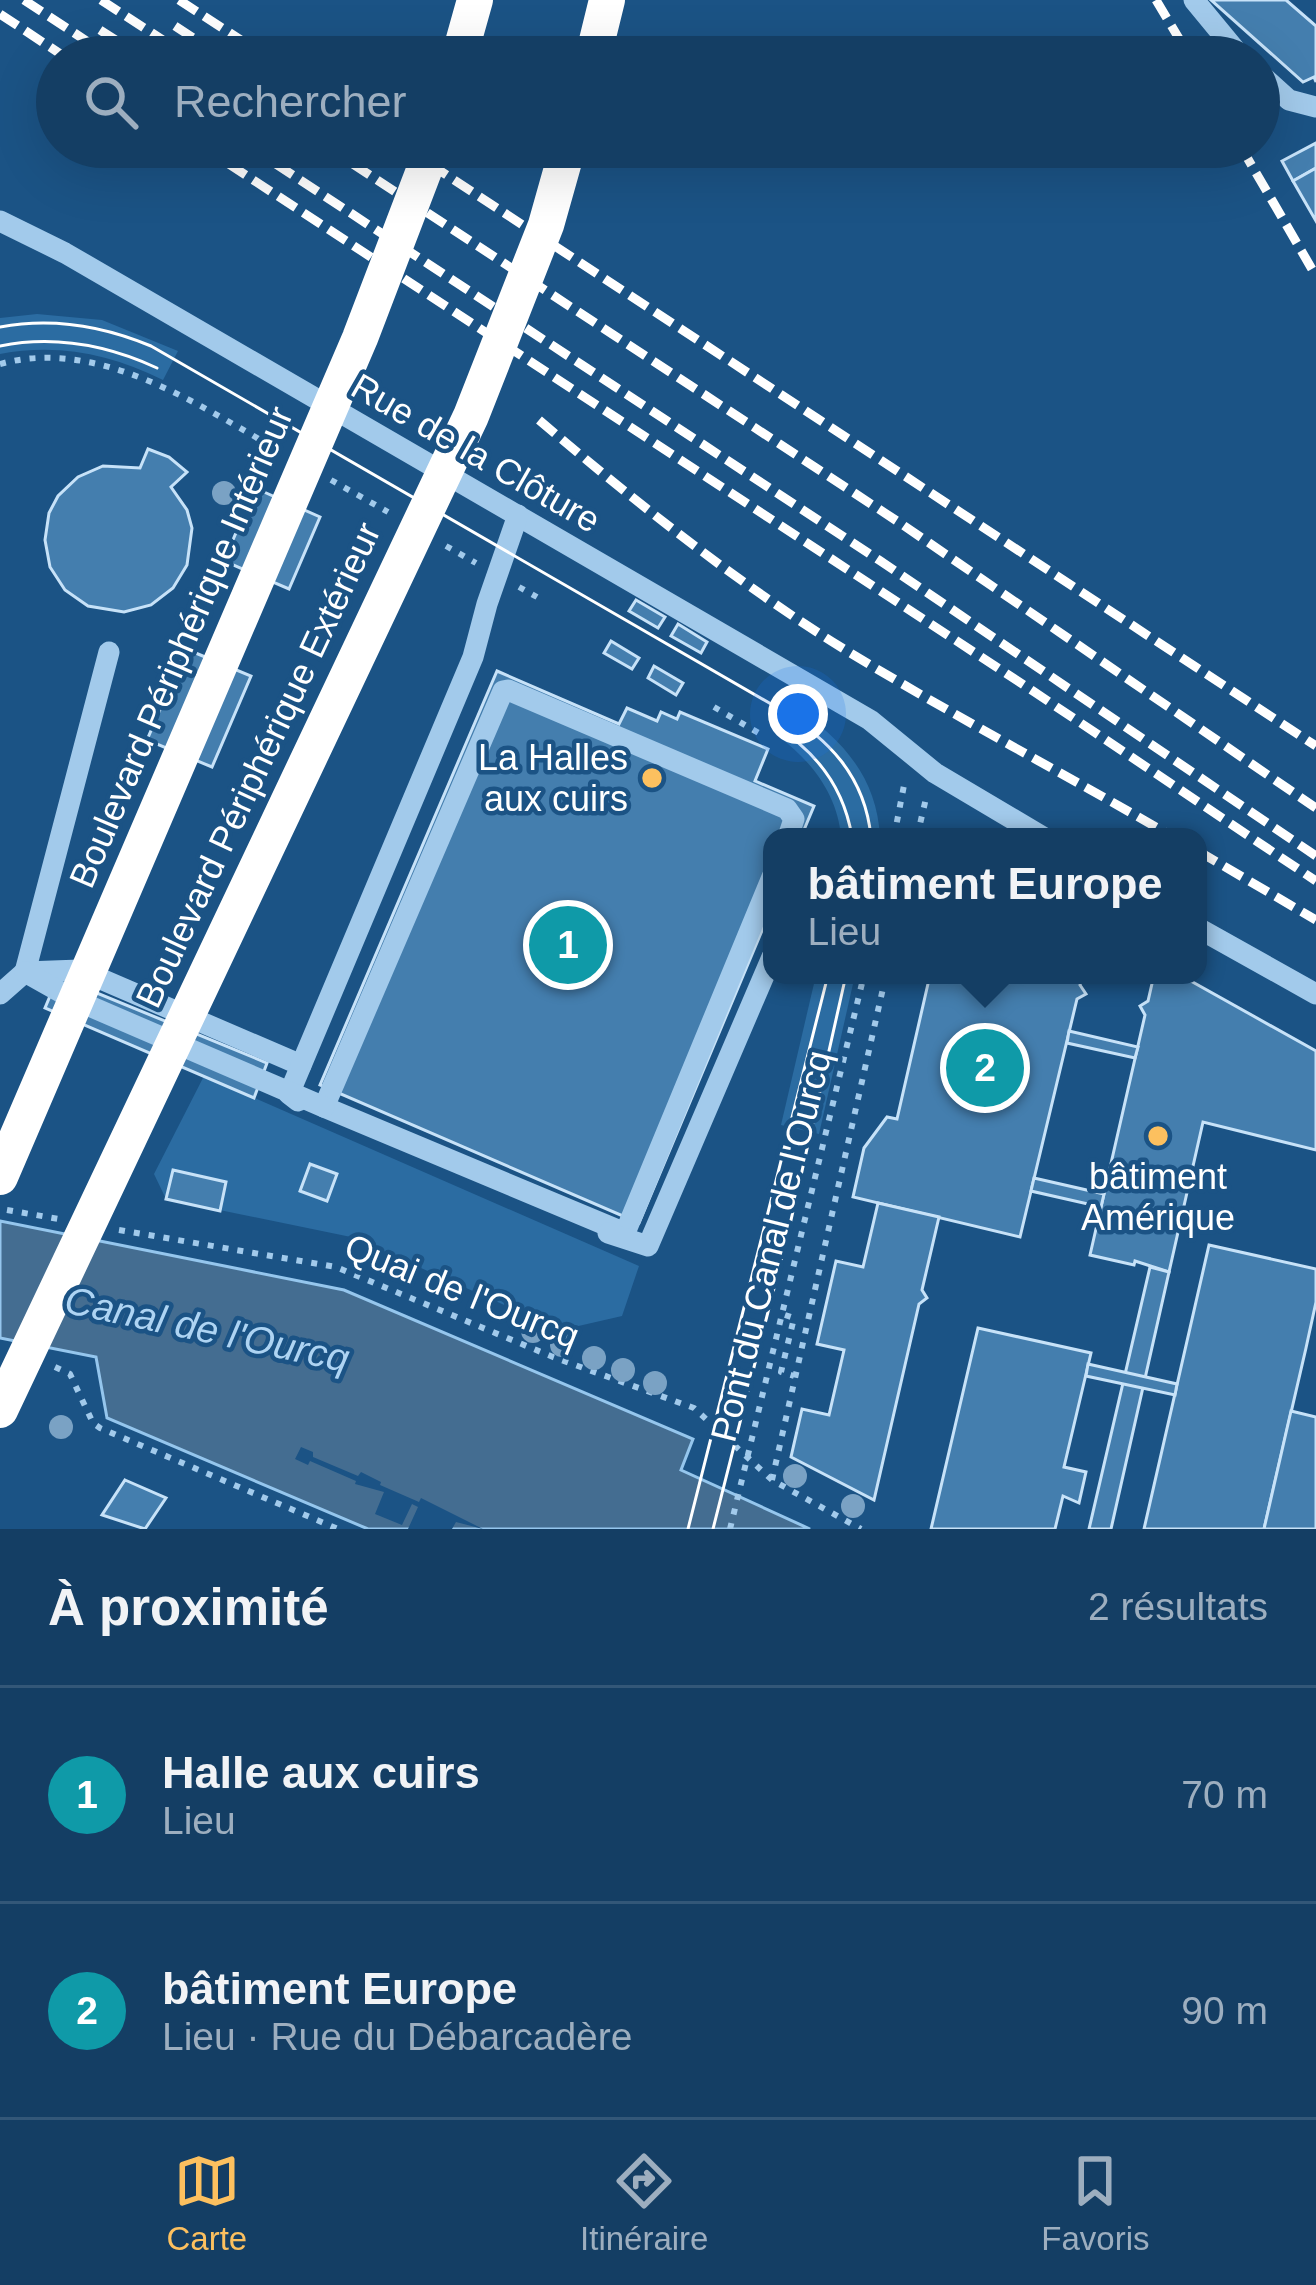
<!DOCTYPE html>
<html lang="fr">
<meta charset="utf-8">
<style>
body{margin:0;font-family:Helvetica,sans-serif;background:#1d456a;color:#f1f3f6}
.you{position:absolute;left:798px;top:714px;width:42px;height:42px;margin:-30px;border:9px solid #fff;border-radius:50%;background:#1a73e8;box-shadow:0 0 0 18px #1a73e833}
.badge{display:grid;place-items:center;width:78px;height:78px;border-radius:50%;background:#fcc05f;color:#fff;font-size:39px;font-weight:700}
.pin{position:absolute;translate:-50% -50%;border:6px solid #fff;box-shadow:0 3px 12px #0006}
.popup{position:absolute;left:763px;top:828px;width:444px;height:156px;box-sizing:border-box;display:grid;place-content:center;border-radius:24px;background:#143e64;filter:drop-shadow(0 3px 9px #0005);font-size:39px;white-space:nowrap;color:#9daebf}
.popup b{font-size:45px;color:#f1f3f6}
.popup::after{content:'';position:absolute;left:50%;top:100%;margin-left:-24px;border:24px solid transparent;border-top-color:#143e64}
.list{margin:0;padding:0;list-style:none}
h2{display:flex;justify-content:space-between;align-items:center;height:156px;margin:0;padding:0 48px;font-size:51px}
h2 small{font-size:39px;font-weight:400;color:#9daebf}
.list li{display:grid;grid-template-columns:78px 1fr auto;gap:36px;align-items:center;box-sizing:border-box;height:216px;padding:0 48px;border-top:3px solid #335778}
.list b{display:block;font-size:45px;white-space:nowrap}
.list p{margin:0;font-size:39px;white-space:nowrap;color:#9daebf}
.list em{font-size:39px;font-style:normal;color:#9daebf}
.icon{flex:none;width:66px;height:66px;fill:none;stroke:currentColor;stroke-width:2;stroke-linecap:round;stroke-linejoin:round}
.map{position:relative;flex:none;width:1316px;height:1529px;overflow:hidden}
.search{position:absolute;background:#143e64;box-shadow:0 12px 48px #0002;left:36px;right:36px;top:36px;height:132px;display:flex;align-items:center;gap:30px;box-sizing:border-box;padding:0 42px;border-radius:66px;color:#9daebf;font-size:45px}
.sheet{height:588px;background:#143e64}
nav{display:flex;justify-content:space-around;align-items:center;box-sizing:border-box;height:168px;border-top:3px solid #335778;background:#143e64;font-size:33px;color:#9daebf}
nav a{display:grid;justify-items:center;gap:6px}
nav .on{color:#fcc05f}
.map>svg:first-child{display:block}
</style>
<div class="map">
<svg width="1316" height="1529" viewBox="0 0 1316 1529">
<rect width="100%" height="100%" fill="#1b5385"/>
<g fill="#2b6ca2">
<path d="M 37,314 L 102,320 L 178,351 L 163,380 C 111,354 58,343 0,354 L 0,318 Z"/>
<path d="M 795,707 C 842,739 877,777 880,837 L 841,837 C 838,796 812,761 779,737 Z"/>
<polygon points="816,975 855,975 819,1134 781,1125"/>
<polygon points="204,1076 639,1266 622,1316 561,1330 351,1237 166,1199 154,1174"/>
</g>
<polygon fill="#446d91" stroke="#95c6ed" stroke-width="3" points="0,1221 344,1290 693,1439 681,1470 810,1529 368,1529 107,1418 96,1357 0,1338"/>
<polygon fill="#1b5385" points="301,1447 313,1452 313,1457 358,1476 361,1472 381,1482 380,1485 419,1502 421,1498 483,1529 456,1522 452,1529 408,1529 418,1507 412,1504 402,1525 375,1514 384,1492 355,1484 356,1481 310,1461 308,1465 295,1459"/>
<g fill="#447eae" stroke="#c7e2f8" stroke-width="3">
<polygon points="1211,0 1286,0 1316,26 1316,82 1314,77 1303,82"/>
<polygon points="1316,143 1316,168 1293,181 1282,161"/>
<polygon points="1316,168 1316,221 1293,181"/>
<polygon points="148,449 169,457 187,472 171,487 187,510 192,528 187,565 173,588 151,605 124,612 88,606 65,590 50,567 45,540 49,513 58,496 78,477 103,466 140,468"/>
<polygon points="255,488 320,517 289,589 224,561"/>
<polygon points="636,600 665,617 658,628 629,611"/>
<polygon points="678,624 707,642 701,653 671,636"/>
<polygon points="611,641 639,658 632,669 604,653"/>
<polygon points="186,649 251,676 212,767 147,740"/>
<polygon points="654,666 683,683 676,695 648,678"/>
<polygon points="497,671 619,724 627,708 657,721 661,712 677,719 680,712 768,749 755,781 814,806 801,837 772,837 772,907 639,1223 320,1085"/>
<polygon points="930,975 1083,975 1080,985 1086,994 1077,999 1020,1237 853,1197 864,1148 887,1117 897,1119"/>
<polygon points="1154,975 1180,975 1316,1051 1316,1150 1203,1122 1169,1272 1135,1261 1134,1265 1090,1255 1145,1015 1140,1006 1148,1001"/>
<polygon points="58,977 267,1063 254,1098 45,1008"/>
<polygon points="1069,1031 1138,1047 1135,1058 1067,1043"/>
<polygon points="310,1164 337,1174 327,1201 300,1191"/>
<polygon points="173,1170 226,1182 220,1211 166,1199"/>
<polygon points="1034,1178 1104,1194 1101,1207 1031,1191"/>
<polygon points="878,1203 939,1217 922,1290 927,1298 919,1304 874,1500 791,1457 802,1409 829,1415 844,1350 817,1344 836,1261 863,1267"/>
<polygon points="1209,1245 1316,1269 1316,1302 1306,1348 1264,1529 1144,1529"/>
<polygon points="1150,1267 1169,1272 1111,1529 1089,1529"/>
<polygon points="978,1328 1091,1353 1064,1467 1086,1472 1079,1503 1063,1496 1055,1529 931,1529"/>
<polygon points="1088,1364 1177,1384 1175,1395 1086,1376"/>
<polygon points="1291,1411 1316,1417 1316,1529 1264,1529"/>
<polygon points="125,1480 166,1498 145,1529 102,1515"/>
</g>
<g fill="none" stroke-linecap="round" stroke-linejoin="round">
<g stroke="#a2caeb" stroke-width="6" stroke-dasharray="6 9" stroke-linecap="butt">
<path d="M 0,364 C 98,337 197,404 278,450"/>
<polyline points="331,480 388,512"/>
<polyline points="446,546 476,563"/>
<polyline points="519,587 537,597"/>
<polyline points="714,707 762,735"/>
<polyline points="894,837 905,780"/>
<polyline points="917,837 927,794"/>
<polyline points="7,1210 59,1219"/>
<polyline points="119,1230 336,1267 553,1357 694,1408 772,1480 861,1529"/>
<polyline points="785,1315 794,1318 781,1372 794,1376"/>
<polyline points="55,1367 70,1374 93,1423 100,1428 338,1529"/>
<polyline points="772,1480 886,975"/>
</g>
<g stroke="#a2caeb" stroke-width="21">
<polyline points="1194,0 1241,57"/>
<polyline points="1259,73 1289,100 1316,107"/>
<polyline points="0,221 65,253 870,720 935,773 1043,837"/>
<polyline points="772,877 625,1233 324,1107 503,691 508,690 787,809 794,819 788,837"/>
<polyline points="1198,928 1316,994"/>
<polyline points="25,972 109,652"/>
<polyline points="0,994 25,972 80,970 301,1065"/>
<polyline points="298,1101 289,1094 473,657 487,604 518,515"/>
<polyline points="608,1233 648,1246 772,957"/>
</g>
<g stroke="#fff" stroke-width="36">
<polyline points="459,57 475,0"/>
<polyline points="593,57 607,0"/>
</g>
<g stroke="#fff" stroke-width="3">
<path d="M 0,327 C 53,317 103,326 151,346 L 778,708 C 829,739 865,776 871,837"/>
<path d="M 0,346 C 55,335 107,345 157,368"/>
<path d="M 775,726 C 817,752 844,788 852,837"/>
<polyline points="688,1529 828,975"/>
<polyline points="713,1529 789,1229 846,975"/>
</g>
<g stroke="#fff" stroke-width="9" stroke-dasharray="21 9" stroke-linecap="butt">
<polyline points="24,0 111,57"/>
<polyline points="101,0 189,57"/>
<polyline points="179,0 267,57"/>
<polyline points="1156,0 1190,57"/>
<polyline points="0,14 65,57"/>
<polyline points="175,26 222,57"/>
<polyline points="100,30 142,57"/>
<polyline points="203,147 1033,691 1316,881"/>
<polyline points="250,147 879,560 1316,856"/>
<polyline points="327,147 900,523 1316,808"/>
<polyline points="404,147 1316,746"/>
<polyline points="1241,147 1316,276"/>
<path d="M 539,420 C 632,499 727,575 831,641 C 942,710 1060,771 1173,837"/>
<polyline points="1198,851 1316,920"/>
</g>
<polyline stroke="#a2caeb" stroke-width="6" stroke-dasharray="6 9" stroke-linecap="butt" points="730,1529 864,975"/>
<polyline stroke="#a2caeb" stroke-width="21" points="25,972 73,999 324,1107"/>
<g stroke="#fff" stroke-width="36">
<polyline points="0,1177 360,338 433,147"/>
<polyline points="0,1410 471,416 546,225 568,147"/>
</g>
</g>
<g fill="#7aa2c4">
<circle cx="224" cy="493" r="12"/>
<circle cx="533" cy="1331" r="12"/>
<circle cx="562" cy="1345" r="12"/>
<circle cx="594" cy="1358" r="12"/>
<circle cx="623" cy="1370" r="12"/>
<circle cx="655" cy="1383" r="12"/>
<circle cx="61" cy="1427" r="12"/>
<circle cx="795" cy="1476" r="12"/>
<circle cx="853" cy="1506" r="12"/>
</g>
<g fill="#fcc05f" stroke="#1b5385" stroke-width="4.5">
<circle cx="652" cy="778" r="12"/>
<circle cx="1158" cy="1136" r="12"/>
</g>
<g text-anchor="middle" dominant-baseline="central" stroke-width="9" stroke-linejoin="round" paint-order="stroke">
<g font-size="36" fill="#fff" stroke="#1b5385">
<text transform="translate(476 453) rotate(30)">Rue de la Clôture</text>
<text transform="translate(181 647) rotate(-67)">Boulevard Périphérique Intérieur</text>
<text transform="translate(258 765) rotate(-65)">Boulevard Périphérique Extérieur</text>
<text transform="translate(771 1246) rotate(-76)">Pont du Canal de l'Ourcq</text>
<text transform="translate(462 1291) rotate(22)">Quai de l'Ourcq</text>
</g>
<g font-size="36" fill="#fff" stroke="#1b5385" text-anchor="end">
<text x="628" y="757">La Halles<tspan x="628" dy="41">aux cuirs</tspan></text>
<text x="1158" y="1176" text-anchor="middle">bâtiment<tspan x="1158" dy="41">Amérique</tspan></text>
</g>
<g font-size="39" font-style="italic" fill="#aed4f3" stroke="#1b5385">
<text transform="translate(207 1329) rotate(12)">Canal de l'Ourcq</text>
</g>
</g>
</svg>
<div class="you"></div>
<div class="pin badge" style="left:568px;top:945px;background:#0f9aa8">1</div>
<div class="pin badge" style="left:985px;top:1068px;background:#0f9aa8">2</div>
<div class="popup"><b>bâtiment Europe</b>Lieu</div>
<div class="search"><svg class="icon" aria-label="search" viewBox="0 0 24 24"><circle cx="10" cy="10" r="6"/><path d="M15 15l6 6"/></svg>Rechercher</div>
</div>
<section class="sheet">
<h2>À proximité<small>2 résultats</small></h2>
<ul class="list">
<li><span class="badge" style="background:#0f9aa8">1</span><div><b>Halle aux cuirs</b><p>Lieu</p></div><em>70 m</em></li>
<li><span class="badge" style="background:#0f9aa8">2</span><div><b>bâtiment Europe</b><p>Lieu · Rue du Débarcadère</p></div><em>90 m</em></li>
</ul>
</section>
<nav>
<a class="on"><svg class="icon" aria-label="map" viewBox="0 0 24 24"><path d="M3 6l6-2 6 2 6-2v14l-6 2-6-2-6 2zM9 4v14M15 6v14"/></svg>Carte</a>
<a><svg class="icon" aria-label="directions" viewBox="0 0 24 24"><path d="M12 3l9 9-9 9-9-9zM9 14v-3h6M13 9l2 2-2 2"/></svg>Itinéraire</a>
<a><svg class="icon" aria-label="saved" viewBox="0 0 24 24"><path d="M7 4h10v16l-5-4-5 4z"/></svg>Favoris</a>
</nav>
